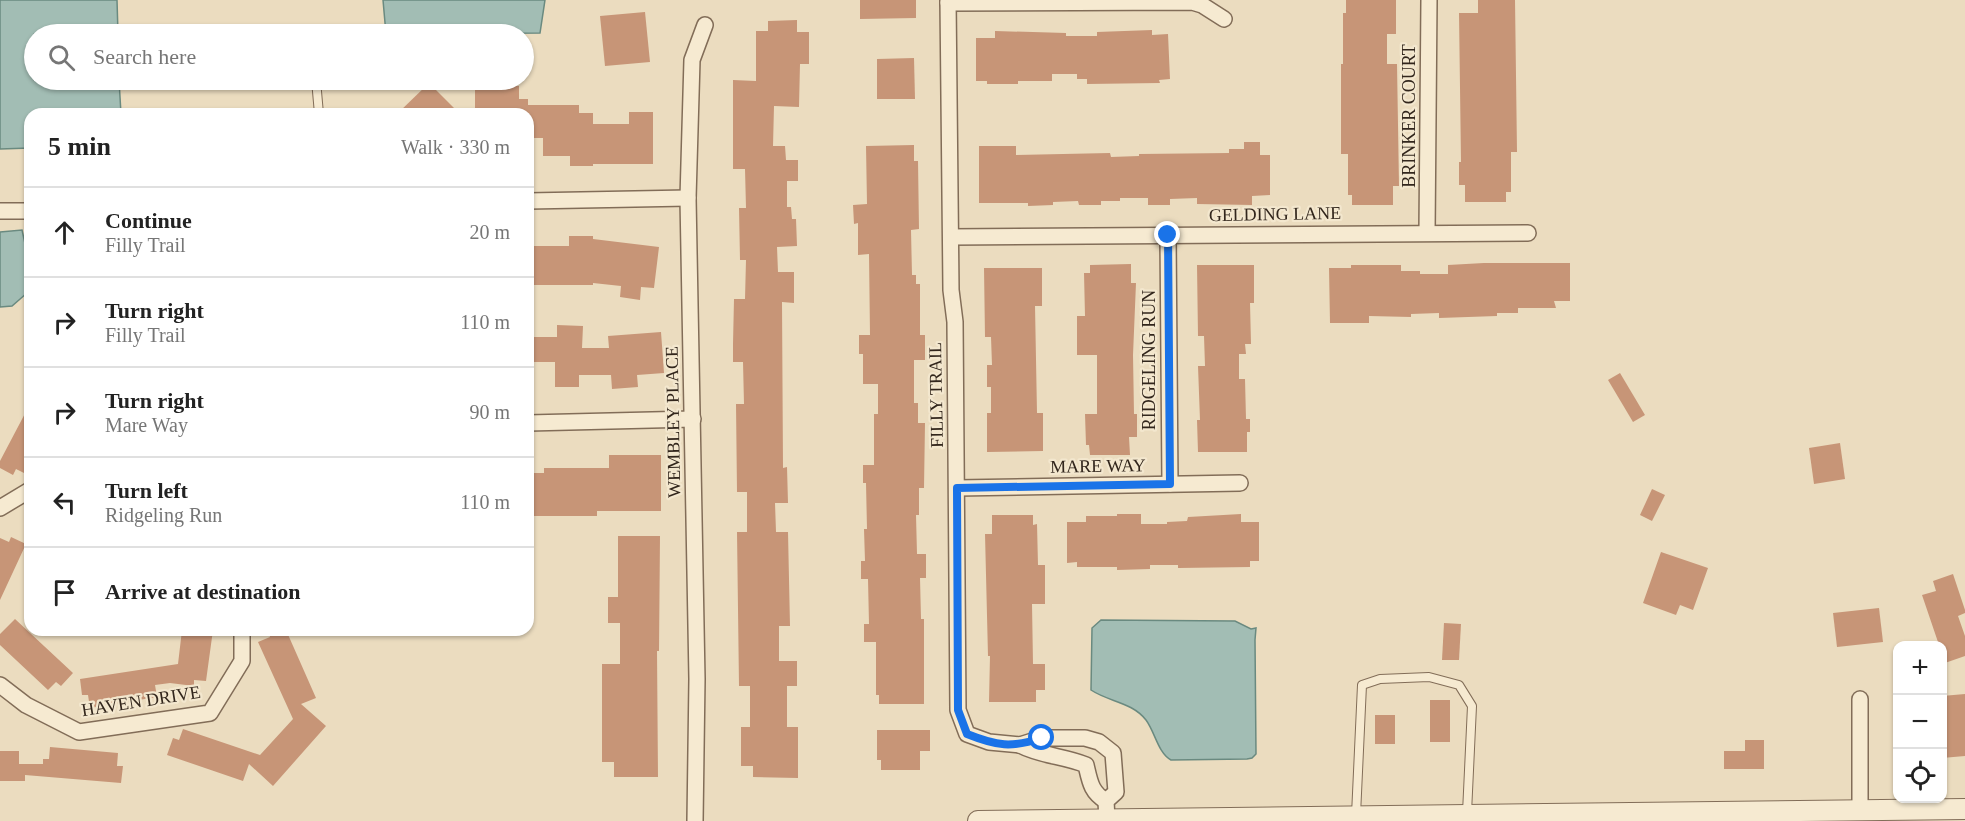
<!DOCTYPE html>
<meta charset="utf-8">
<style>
body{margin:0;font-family:Georgia,serif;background:#f6f6f6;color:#222}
.controls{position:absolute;right:18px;bottom:18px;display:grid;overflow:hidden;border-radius:12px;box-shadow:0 2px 4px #0004}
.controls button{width:54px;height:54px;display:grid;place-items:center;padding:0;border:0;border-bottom:2px solid #e0e0e0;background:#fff;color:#222;font:30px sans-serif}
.stop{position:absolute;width:18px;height:18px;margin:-14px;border:4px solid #1a73e8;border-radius:50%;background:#fff}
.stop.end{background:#1a73e8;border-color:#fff;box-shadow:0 2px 6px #0008}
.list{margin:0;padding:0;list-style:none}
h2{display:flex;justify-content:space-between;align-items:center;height:78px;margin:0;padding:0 24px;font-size:26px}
h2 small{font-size:20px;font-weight:400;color:#767676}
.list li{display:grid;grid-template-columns:39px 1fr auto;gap:18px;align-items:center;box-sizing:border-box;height:90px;padding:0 24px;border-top:2px solid #e0e0e0}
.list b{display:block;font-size:22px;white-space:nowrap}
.list p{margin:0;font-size:20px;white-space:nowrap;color:#767676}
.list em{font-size:20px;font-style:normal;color:#767676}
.icon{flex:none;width:33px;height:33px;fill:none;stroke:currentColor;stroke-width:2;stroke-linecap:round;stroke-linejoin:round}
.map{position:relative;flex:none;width:1965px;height:821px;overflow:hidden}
.search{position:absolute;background:#fff;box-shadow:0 2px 4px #0004;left:24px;top:24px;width:510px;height:66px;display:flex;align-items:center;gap:15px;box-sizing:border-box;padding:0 21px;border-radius:33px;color:#767676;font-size:22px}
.panel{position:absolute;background:#fff;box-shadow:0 2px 4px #0004;left:24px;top:108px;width:510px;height:528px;border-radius:18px}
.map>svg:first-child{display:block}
</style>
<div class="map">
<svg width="1965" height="821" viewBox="0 0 1965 821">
<rect width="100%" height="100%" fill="#ebdcbf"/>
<g fill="#a2bdb4" stroke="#6a8a80" stroke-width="1.5">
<polygon points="0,0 117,0 118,34 34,34 34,80 119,80 121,114 30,114 30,148 0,149"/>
<polygon points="383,0 545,0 540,33 386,34"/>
<polygon points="22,230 30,266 27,293 12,306 0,307 0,232"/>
<path d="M 1101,620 L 1235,621 L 1251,629 L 1256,628 L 1255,640 L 1256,754 L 1252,758 L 1247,759 L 1171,760 C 1158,753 1155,732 1146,720 C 1132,702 1109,702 1091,690 L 1092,628 Z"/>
</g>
<g fill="#c79577">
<polygon points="860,0 916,0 916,18 860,19"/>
<polygon points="1346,0 1396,0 1396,34 1387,34 1387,64 1397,64 1399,186 1393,186 1393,205 1352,205 1352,195 1348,195 1348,154 1341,154 1341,64 1343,64 1343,13 1346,13"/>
<polygon points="1478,0 1515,0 1517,152 1511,152 1511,192 1506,192 1506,202 1465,202 1465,185 1459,185 1459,162 1461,162 1459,13 1478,13"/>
<polygon points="645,12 650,62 605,66 600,16"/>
<polygon points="797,20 797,32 809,32 809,64 800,64 799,107 774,106 773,146 785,146 786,160 798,160 798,181 787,181 787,207 791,207 792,219 796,219 797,246 777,247 778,272 794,272 794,303 782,302 783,468 787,467 788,503 775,503 776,532 788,532 790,626 779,626 779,661 797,661 797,686 787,686 787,727 798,727 798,778 753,777 753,766 741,766 741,727 750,727 750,686 739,686 737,532 747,532 747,492 737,492 736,404 744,404 743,362 733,362 733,344 734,299 745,299 746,260 740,260 739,208 746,208 745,169 733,169 733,80 756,81 756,31 768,31 768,21"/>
<polygon points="1152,30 1152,35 1168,34 1170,79 1159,80 1160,83 1087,84 1087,79 1077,79 1077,74 1052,74 1052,81 1018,81 1018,84 987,84 987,81 976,81 976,38 995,38 995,31 1066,33 1066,36 1097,36 1097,32"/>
<polygon points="914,58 915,99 877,99 877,59"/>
<polygon points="429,83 460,114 397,114"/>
<polygon points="475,86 519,86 519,99 528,99 528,105 579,105 579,113 593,113 593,124 629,124 629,112 653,112 653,164 593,164 593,166 570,166 570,156 543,156 543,138 528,138 528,114 475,114"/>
<polygon points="1244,142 1260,142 1260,155 1270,155 1270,195 1252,196 1252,205 1197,204 1197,198 1170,199 1170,205 1148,205 1148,198 1120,198 1120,201 1101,201 1101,205 1079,205 1078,201 1053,202 1053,205 1028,206 1028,203 979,203 979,146 1016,146 1016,155 1110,153 1111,157 1139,156 1139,154 1229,153 1229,149 1244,149"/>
<polygon points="914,145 914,161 918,161 919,229 911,230 912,275 916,275 916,284 920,284 920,335 925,335 925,360 914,360 914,403 918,403 918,423 925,423 924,488 919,488 919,515 916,515 917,554 926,554 926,578 920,578 921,619 924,619 924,704 879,704 879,695 876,695 876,642 864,642 864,624 869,624 868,579 861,579 861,561 865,561 864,529 867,529 866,483 863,483 863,465 874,465 874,414 878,414 878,384 863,384 863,354 859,354 859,335 870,335 869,254 858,255 858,223 854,224 853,205 867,204 866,146"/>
<polygon points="569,236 593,236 593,239 659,247 654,288 641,287 640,300 620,297 621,286 593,283 593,285 528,285 528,246 569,246"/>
<polygon points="1484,263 1570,263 1570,301 1554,301 1556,308 1518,308 1518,313 1497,313 1497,316 1439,318 1439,313 1411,314 1411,317 1369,316 1369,323 1330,323 1329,268 1351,268 1351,265 1401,265 1401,271 1420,271 1420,274 1448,274 1448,265"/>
<polygon points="1131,264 1131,283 1136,283 1133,355 1134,414 1137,414 1137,437 1129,437 1130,455 1090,455 1089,445 1086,445 1085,414 1097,414 1097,355 1077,355 1077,316 1085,316 1084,273 1090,273 1090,265"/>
<polygon points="1197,265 1254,265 1254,303 1250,303 1251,344 1245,344 1246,354 1239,354 1239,379 1245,379 1246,419 1250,419 1250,432 1247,432 1247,452 1198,452 1197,420 1200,420 1198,366 1205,366 1204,336 1198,336"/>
<polygon points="984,268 1042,268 1042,306 1035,306 1037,413 1043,413 1043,451 987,452 987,413 991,413 991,387 987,387 987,365 992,365 991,337 985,337"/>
<polygon points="557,325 583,326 582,348 609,348 608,336 661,332 664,373 637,375 638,387 612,389 611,375 579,375 579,387 555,387 555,362 528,362 528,337 557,337"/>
<polygon points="1620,373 1645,415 1633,422 1608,380"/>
<polygon points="30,404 30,476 16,469 13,475 0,468 0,461"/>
<polygon points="1840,443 1845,479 1814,484 1809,448"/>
<polygon points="609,455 661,455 661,511 597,511 597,516 528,516 528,473 544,473 544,468 609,468"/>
<polygon points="1652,489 1665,495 1652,521 1640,515"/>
<polygon points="1117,514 1141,514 1141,524 1167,524 1167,522 1187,521 1188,517 1241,514 1241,522 1259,522 1259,561 1250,561 1250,567 1178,568 1178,565 1150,565 1150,569 1117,570 1117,567 1077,567 1077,562 1067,563 1067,522 1086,522 1086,516 1117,516"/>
<polygon points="992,515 1033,515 1033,525 1037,524 1038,565 1045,565 1045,604 1032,604 1033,664 1045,664 1045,690 1036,690 1036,702 989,702 990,656 988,656 985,534 992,534"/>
<polygon points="618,536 660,536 659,651 657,651 658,777 614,777 614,762 602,762 602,664 620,664 620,623 608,623 608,597 618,597"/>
<polygon points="11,537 26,544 0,600 0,538 9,542"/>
<polygon points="1661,552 1708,568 1693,610 1680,605 1676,615 1643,603"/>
<polygon points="1953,574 1965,610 1965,613 1958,616 1965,636 1965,656 1942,664 1942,645 1939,645 1922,595 1936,591 1933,581"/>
<polygon points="1879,608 1883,642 1837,647 1833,613"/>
<polygon points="15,619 73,673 61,686 56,682 48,690 0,645 0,634"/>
<polygon points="1444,623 1461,624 1459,660 1442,660"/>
<polygon points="182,630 213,630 206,681 194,680 194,686 170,683 155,685 157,697 90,708 88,695 82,695 80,679 178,664"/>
<polygon points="268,630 286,630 316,698 301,704 326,726 273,786 249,764 243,781 167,755 173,738 179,740 183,729 260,755 293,719 258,642 270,637"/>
<polygon points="1965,694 1965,756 1942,758 1942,696"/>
<rect x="1430" y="700" width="20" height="42"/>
<rect x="1375" y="715" width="20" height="29"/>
<polygon points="877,730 930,730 930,751 920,751 920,770 881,770 881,760 877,760"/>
<polygon points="1745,740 1764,740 1764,769 1724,769 1724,751 1745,751"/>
<polygon points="50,747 118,753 117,766 123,766 121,783 25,775 25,781 0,781 0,751 19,751 19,764 43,764 43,759 49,759"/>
</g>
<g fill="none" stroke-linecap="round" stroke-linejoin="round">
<g stroke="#826d58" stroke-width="10">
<g id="service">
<polyline points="316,80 319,114"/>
<polyline points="1356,815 1362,685 1380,679 1429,677 1459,685 1472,706 1467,813"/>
</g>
</g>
<g stroke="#826d58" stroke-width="18">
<g id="minor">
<polyline points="948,0 951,290 955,322 958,710 967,734 989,742 1020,745 1042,738 1085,738 1099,742 1113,753 1116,792 1106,801 1107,820"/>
<polyline points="948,3 1192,2 1202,5 1224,19"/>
<polyline points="528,201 688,198"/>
<polyline points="0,211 30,211"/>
<polyline points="1427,233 1429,0"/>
<polyline points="1168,235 1170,484"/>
<polyline points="951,237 1528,233"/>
<polyline points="528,423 693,419"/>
<polyline points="957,488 1240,483"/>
<polyline points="0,508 30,490"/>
<polyline points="0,685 26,705 79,732 210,713 242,661 242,630"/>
<polyline points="1860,699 1860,810"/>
<path d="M 1020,745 C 1041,756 1064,756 1086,765 C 1090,782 1091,792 1106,801"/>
<polyline points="695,821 697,679 688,198 692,60 705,25"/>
</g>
</g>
<g stroke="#826d58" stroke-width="22">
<polyline id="tertiary" points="978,821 1965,809"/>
</g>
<use href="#service" stroke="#f6ead1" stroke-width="8"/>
<use href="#minor" stroke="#f6ead1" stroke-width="15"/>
<use href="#tertiary" stroke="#f6ead1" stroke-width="20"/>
</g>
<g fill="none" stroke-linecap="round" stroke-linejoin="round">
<path stroke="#1a73e8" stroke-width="8" d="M 1042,738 C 1011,748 997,746 967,734 L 958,710 L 957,488 L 1170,484 L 1168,235"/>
</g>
<g text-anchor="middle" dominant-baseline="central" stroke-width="4.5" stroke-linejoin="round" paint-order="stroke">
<g font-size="18" fill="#32261c" stroke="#f3e7ce">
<text transform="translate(1409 116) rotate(-90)">BRINKER COURT</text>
<text transform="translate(1275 214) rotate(-1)">GELDING LANE</text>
<text transform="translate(1149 360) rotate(-90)">RIDGELING RUN</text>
<text transform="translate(936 395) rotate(-91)">FILLY TRAIL</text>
<text transform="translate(673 422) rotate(-91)">WEMBLEY PLACE</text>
<text transform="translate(1098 466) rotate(-1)">MARE WAY</text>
<text transform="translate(141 701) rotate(-9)">HAVEN DRIVE</text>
</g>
</g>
</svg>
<div class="controls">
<button>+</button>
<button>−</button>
<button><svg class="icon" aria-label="locate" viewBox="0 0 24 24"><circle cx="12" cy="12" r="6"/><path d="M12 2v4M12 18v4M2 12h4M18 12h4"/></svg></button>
</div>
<div class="stop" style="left:1042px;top:738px"></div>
<div class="stop end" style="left:1168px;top:235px"></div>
<div class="search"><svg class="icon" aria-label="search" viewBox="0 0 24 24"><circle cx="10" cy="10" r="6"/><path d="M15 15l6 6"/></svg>Search here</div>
<section class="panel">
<h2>5 min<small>Walk · 330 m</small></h2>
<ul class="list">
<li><svg class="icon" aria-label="ahead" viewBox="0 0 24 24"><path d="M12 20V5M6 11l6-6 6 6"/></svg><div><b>Continue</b><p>Filly Trail</p></div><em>20 m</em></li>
<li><svg class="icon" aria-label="right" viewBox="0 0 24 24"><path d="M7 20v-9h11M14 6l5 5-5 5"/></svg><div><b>Turn right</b><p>Filly Trail</p></div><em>110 m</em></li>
<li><svg class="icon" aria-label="right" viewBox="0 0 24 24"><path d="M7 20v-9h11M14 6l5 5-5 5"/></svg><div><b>Turn right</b><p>Mare Way</p></div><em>90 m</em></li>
<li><svg class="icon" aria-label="left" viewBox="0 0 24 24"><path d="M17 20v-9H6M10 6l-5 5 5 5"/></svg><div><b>Turn left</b><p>Ridgeling Run</p></div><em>110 m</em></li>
<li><svg class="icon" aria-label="arrive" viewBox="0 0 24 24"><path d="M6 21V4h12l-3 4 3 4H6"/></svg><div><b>Arrive at destination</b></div></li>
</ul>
</section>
</div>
